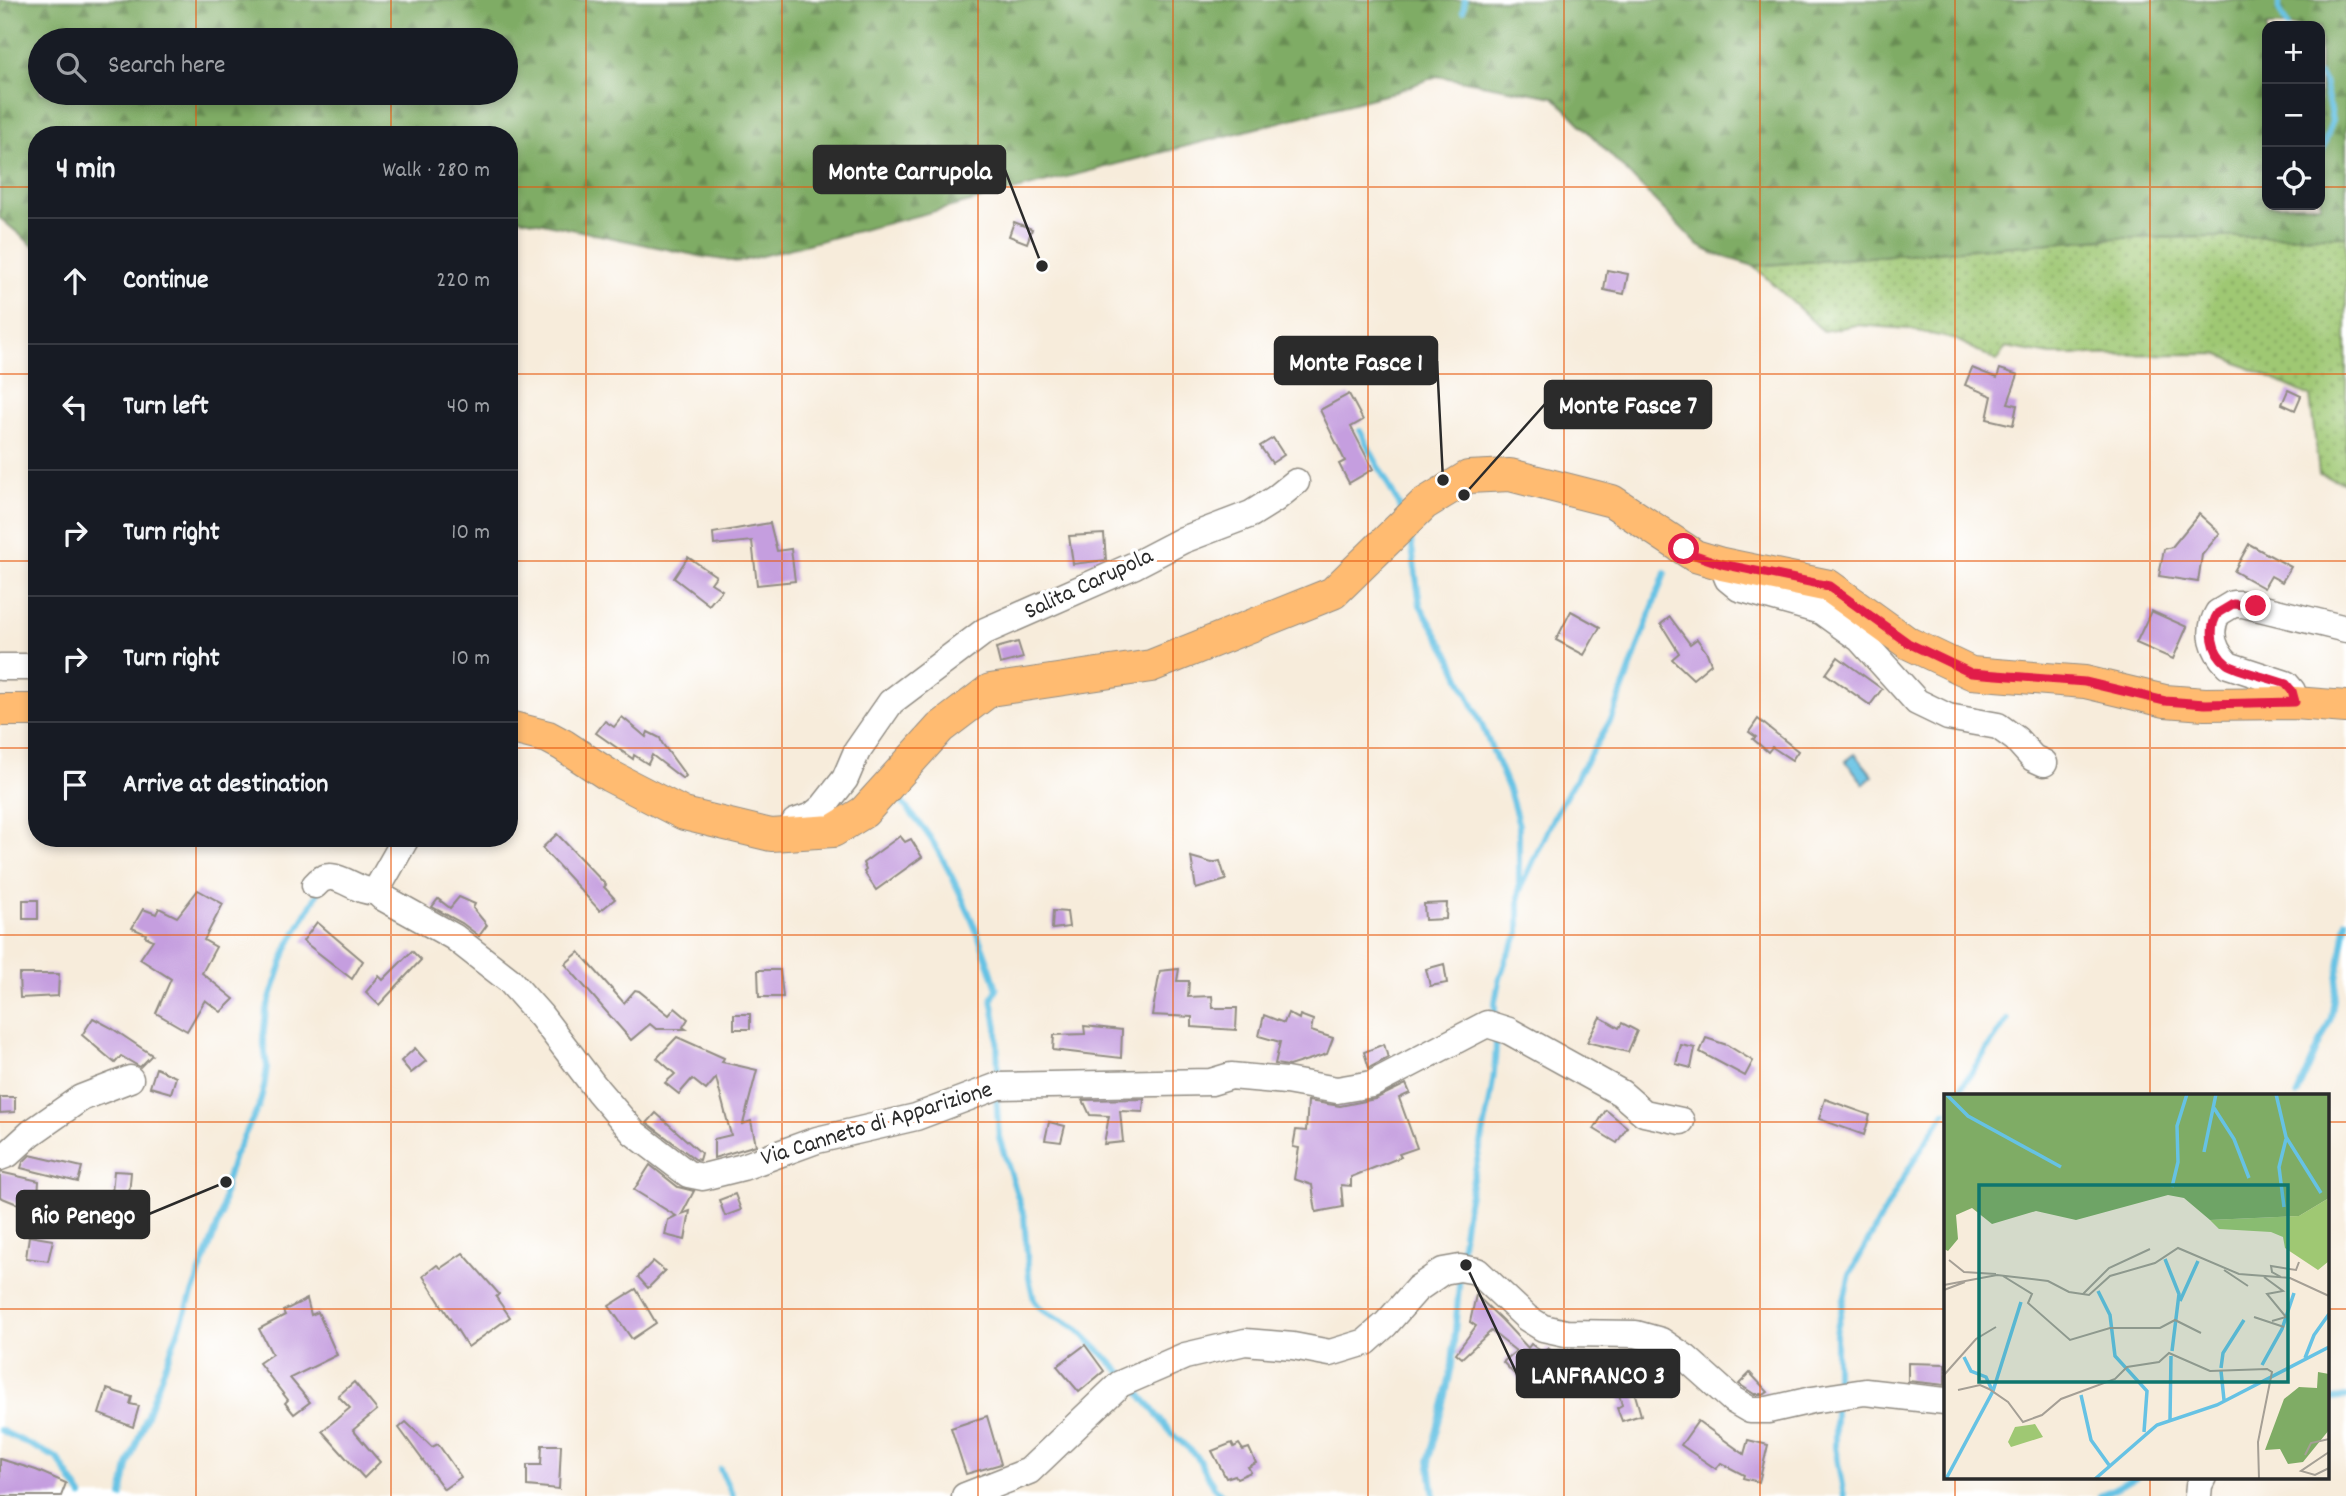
<!DOCTYPE html>
<meta charset="utf-8">
<style>
body{margin:0;font-family:Dekko,sans-serif;background:#20242c;color:#f1f3f6}
.controls{position:absolute;right:21px;top:21px;display:grid;overflow:hidden;border-radius:14px;box-shadow:0 4px 10px #0003}
.controls button{width:63px;height:63px;display:grid;place-items:center;padding:0;border:0;border-bottom:2px solid #363941;background:#171b24;color:#f1f3f6;font:35px sans-serif}
.stop{position:absolute;width:21px;height:21px;margin:-16px;border:5px solid #e11d48;border-radius:50%;background:#fff}
.stop.end{background:#e11d48;border-color:#fff;box-shadow:0 2px 7px #0008}
.list{margin:0;padding:0;list-style:none}
h2{display:flex;justify-content:space-between;align-items:center;height:91px;margin:0;padding:0 28px;font-size:30px}
h2 small{font-size:23px;font-weight:400;color:#9ea1a6}
.list li{display:grid;grid-template-columns:46px 1fr auto;gap:21px;align-items:center;box-sizing:border-box;height:126px;padding:0 28px;border-top:2px solid #363941}
.list b{display:block;font-size:26px;white-space:nowrap}
.list em{font-size:23px;font-style:normal;color:#9ea1a6}
.icon{flex:none;width:38px;height:38px;fill:none;stroke:currentColor;stroke-width:2;stroke-linecap:round;stroke-linejoin:round}
.map{position:relative;flex:none;width:2346px;height:1496px;overflow:hidden}
.search{position:absolute;background:#171b24;box-shadow:0 4px 10px #0003;left:28px;top:28px;width:490px;height:77px;display:flex;align-items:center;gap:18px;box-sizing:border-box;padding:0 24px;border-radius:38px;color:#9ea1a6;font-size:26px}
.panel{position:absolute;background:#171b24;box-shadow:0 4px 10px #0003;left:28px;top:126px;width:490px;height:721px;border-radius:28px}
.map>svg:first-child{display:block}
</style>
<div class="map">
<svg width="2346" height="1496" viewBox="0 0 2346 1496">
<defs>
<pattern id="grass-dots" width="8" height="8" patternUnits="userSpaceOnUse" patternTransform="scale(1.75)"><rect width="8" height="8" fill="#9fc873"/><path d="M2 2h.1M6 6h.1" fill="none" stroke="#82a35f" stroke-width="1.8" stroke-linecap="round"/></pattern>
<pattern id="forest-firs" width="22" height="20" patternUnits="userSpaceOnUse" patternTransform="scale(1.75)"><rect width="22" height="20" fill="#7fac65"/><path d="M5 1l3.5 6h-7zM16 11l3.5 6h-7z" fill="#688c53"/></pattern>
</defs>
<rect width="100%" height="100%" fill="#fff"/>
<filter id="ink" filterUnits="userSpaceOnUse"><feTurbulence type="fractalNoise" baseFrequency=".0143" numOctaves="2"/><feDisplacementMap in="SourceGraphic" scale="14" xChannelSelector="R" yChannelSelector="G"/><feConvolveMatrix kernelMatrix="1 2 1 2 8 2 1 2 1" color-interpolation-filters="sRGB"/></filter>
<filter id="wash" filterUnits="userSpaceOnUse"><feTurbulence type="fractalNoise" baseFrequency=".00686" numOctaves="4" result="noise"/><feDisplacementMap in="SourceGraphic" scale="28" xChannelSelector="R" yChannelSelector="G"/><feGaussianBlur stdDeviation="1.57" result="paint"/><feColorMatrix in="noise" values="0 0 0 0 0 0 0 0 0 0 0 0 0 0 0 0 0 1.4 0 .05"/><feComposite in="paint" operator="in"/></filter>
<g filter="url(#wash)">
<rect width="100%" height="100%" fill="#f7ecdb"/>
<polygon fill="url(#grass-dots)" stroke="#657a4f" stroke-width="2" points="2346,236 2346,483 2319,474 2310,396 2218,354 2051,355 2006,347 1997,361 1957,340 1909,329 1857,325 1823,331 1754,266 2117,238"/>
<path fill="url(#forest-firs)" stroke="#556c48" stroke-width="2" fill-rule="evenodd" d="M 0,0 L 2346,0 L 2346,236 L 2117,238 L 1754,266 L 1715,254 L 1699,246 L 1554,97 L 1437,76 L 1392,93 L 738,262 L 704,257 L 509,216 L 509,135 L 37,135 L 37,249 L 0,218 ZM 2267,26 L 2320,26 L 2320,205 L 2267,205 ZM 40,40 L 506,40 L 506,93 L 40,93 Z"/>
<polygon fill="#66c2e4" stroke="#487688" stroke-width="2" points="1855,754 1873,776 1864,784 1846,761"/>
<g fill="none" stroke-linecap="round" stroke-linejoin="round">
<g stroke="#66c2e4" stroke-width="6">
<polyline points="2279,0 2279,9 2287,26"/>
<polyline points="1463,11 1465,0"/>
<polyline points="2320,75 2324,81 2332,121 2320,157"/>
<polyline points="1360,431 1403,513"/>
<polyline points="1410,533 1420,605 1450,656 1481,723 1509,790 1519,825 1519,934 1507,956 1499,981 1495,1002 1495,1020"/>
<path d="M 900,800 C 911,814 925,828 934,844 C 961,890 981,938 997,989 L 992,999 L 997,1027 L 998,1079"/>
<polyline points="1519,892 1554,816 1613,716 1665,573"/>
<polyline points="996,1093 999,1137 1024,1217 1029,1278 1034,1300 1042,1310 1075,1327 1123,1374"/>
<polyline points="1956,1095 2007,1020"/>
<polyline points="2297,1095 2331,1018 2346,921"/>
<path d="M 1461,1258 C 1465,1182 1497,1111 1496,1034"/>
<polyline points="1133,1385 1172,1434 1196,1455 1214,1487 1223,1496"/>
<polyline points="1836,1385 1836,1333 1850,1274 1906,1173 1945,1112"/>
<polyline points="2327,1400 2346,1397"/>
<polyline points="1835,1405 1835,1447 1844,1496"/>
<polyline points="0,1430 57,1458 82,1496"/>
<polyline points="720,1469 733,1496"/>
<polyline points="122,1496 128,1466 221,1216 226,1182 234,1156 259,1106 264,1087 267,1067 263,1038 266,1011 287,948 319,891"/>
<polyline points="1434,1496 1429,1459 1446,1395 1452,1365 1460,1274"/>
<polyline points="2100,1496 2136,1477"/>
</g>
</g>
<g id="blocks">
<g fill="#c59edf">
<polygon points="1014,222 1032,229 1027,243 1009,236"/>
<polygon points="1607,270 1628,274 1624,294 1604,290"/>
<polygon points="1972,368 1997,378 2000,369 2018,375 2008,403 2017,405 2013,425 1987,419 1992,396 1965,385"/>
<polygon points="2288,390 2301,396 2295,410 2282,404"/>
<polygon points="1349,394 1363,420 1351,427 1373,469 1349,483 1339,464 1345,461 1320,410"/>
<polygon points="1273,438 1284,455 1272,463 1260,446"/>
<polygon points="2199,514 2220,533 2202,555 2198,582 2159,576 2164,549 2172,547"/>
<polygon points="770,523 777,551 791,549 795,581 757,585 752,541 714,545 713,533"/>
<polygon points="1104,534 1106,560 1073,564 1069,536"/>
<polygon points="2249,544 2291,567 2282,582 2271,576 2264,588 2234,571"/>
<polygon points="688,557 716,576 711,583 722,590 709,605 674,578"/>
<polygon points="1571,611 1600,627 1584,655 1556,640"/>
<polygon points="2151,611 2187,627 2173,659 2136,643"/>
<polygon points="1670,617 1690,644 1697,639 1707,653 1711,664 1693,679 1672,659 1679,653 1661,624"/>
<polygon points="1018,642 1023,658 1000,664 996,648"/>
<polygon points="1838,657 1882,689 1870,705 1826,674"/>
<polygon points="622,717 646,737 648,732 660,738 662,743 686,776 683,779 652,755 648,764 634,755 633,759 596,733 605,721 614,727"/>
<polygon points="1758,719 1798,751 1792,760 1772,747 1768,752 1753,739 1756,737 1749,732"/>
<polygon points="557,834 606,885 604,887 615,899 600,911 542,848"/>
<polygon points="900,836 905,842 911,839 922,857 876,890 864,872 866,870 863,863"/>
<polygon points="1191,857 1212,863 1220,861 1226,880 1196,889"/>
<polygon points="198,890 223,904 204,940 216,947 202,973 234,999 221,1012 205,1000 187,1031 156,1013 171,979 140,959 153,940 145,936 146,934 132,928 143,909 156,914 159,908 177,917"/>
<polygon points="459,897 475,904 473,908 487,925 479,936 462,923 432,907 438,899 450,908"/>
<rect x="23" y="900" width="15" height="19"/>
<polygon points="1447,903 1446,919 1425,920 1424,904"/>
<polygon points="1053,911 1067,912 1069,927 1052,929"/>
<polygon points="317,922 363,961 352,979 303,941"/>
<polygon points="412,951 421,960 379,1005 366,992 379,976 383,980"/>
<polygon points="579,952 624,1003 635,990 639,991 669,1015 675,1008 688,1019 683,1027 686,1029 656,1029 650,1024 631,1040 565,964"/>
<polygon points="1444,964 1447,983 1430,986 1426,969"/>
<polygon points="1179,969 1177,981 1189,981 1188,997 1212,996 1213,1008 1237,1008 1236,1030 1192,1027 1192,1017 1152,1015 1160,971"/>
<polygon points="758,970 780,970 783,997 759,997"/>
<polygon points="19,974 59,974 58,996 20,998"/>
<polygon points="1288,1013 1299,1019 1300,1015 1313,1020 1311,1031 1333,1038 1327,1054 1289,1066 1275,1064 1280,1042 1259,1036 1264,1015 1284,1023"/>
<rect x="734" y="1014" width="16" height="15"/>
<polygon points="1600,1017 1619,1028 1622,1023 1637,1031 1628,1052 1587,1042"/>
<polygon points="93,1018 110,1027 152,1055 140,1067 121,1056 115,1063 82,1035"/>
<polygon points="1084,1026 1122,1030 1121,1058 1053,1050 1054,1035 1085,1034"/>
<polygon points="677,1037 724,1058 722,1062 757,1070 743,1124 751,1121 756,1145 714,1158 714,1139 731,1135 716,1078 706,1090 692,1079 679,1094 665,1083 675,1074 657,1058"/>
<polygon points="1706,1038 1727,1045 1753,1061 1745,1076 1700,1052"/>
<polygon points="1384,1044 1388,1058 1369,1068 1364,1052"/>
<polygon points="1681,1045 1695,1048 1691,1068 1676,1064"/>
<polygon points="415,1048 426,1061 411,1073 401,1061"/>
<polygon points="156,1068 176,1077 171,1093 150,1087"/>
<polygon points="1406,1084 1410,1093 1399,1098 1417,1148 1399,1154 1401,1157 1351,1177 1351,1186 1341,1185 1343,1207 1316,1212 1312,1185 1294,1179 1299,1148 1293,1147 1296,1130 1306,1131 1308,1101 1340,1106 1375,1099"/>
<polygon points="0,1097 15,1097 15,1112 0,1113"/>
<polygon points="1144,1099 1143,1112 1120,1111 1123,1142 1104,1144 1109,1116 1090,1115 1083,1100"/>
<polygon points="1825,1099 1870,1115 1864,1135 1819,1119"/>
<polygon points="1606,1110 1627,1127 1617,1143 1594,1129"/>
<polygon points="656,1113 701,1153 699,1160 695,1159 647,1123"/>
<polygon points="1049,1122 1065,1126 1061,1142 1045,1140"/>
<polygon points="30,1155 82,1167 78,1182 21,1168 23,1162"/>
<polygon points="650,1165 678,1187 694,1191 682,1214 690,1211 685,1240 665,1235 668,1220 676,1216 634,1190"/>
<polygon points="114,1171 131,1172 129,1195 112,1193"/>
<polygon points="0,1172 39,1181 37,1212 0,1197"/>
<polygon points="735,1194 741,1210 725,1216 719,1200"/>
<polygon points="29,1236 53,1240 48,1261 26,1258"/>
<polygon points="463,1253 499,1294 496,1297 510,1317 468,1347 423,1276 437,1265 441,1268"/>
<polygon points="653,1261 665,1271 648,1288 638,1277"/>
<polygon points="636,1289 656,1323 632,1339 609,1306"/>
<polygon points="1476,1295 1502,1320 1528,1348 1531,1344 1543,1353 1548,1348 1565,1365 1552,1375 1550,1372 1543,1377 1538,1372 1526,1387 1503,1362 1516,1351 1491,1331 1462,1358 1456,1353 1476,1326 1470,1322"/>
<polygon points="307,1299 311,1315 318,1312 337,1355 290,1378 310,1402 294,1414 285,1403 288,1400 259,1363 272,1354 259,1329 285,1315 283,1311"/>
<polygon points="1085,1345 1104,1371 1079,1392 1057,1366"/>
<polygon points="1908,1363 1945,1364 1945,1385 1908,1381"/>
<polygon points="1750,1373 1768,1392 1765,1394 1754,1394 1739,1384"/>
<polygon points="1631,1381 1641,1415 1622,1421 1617,1408 1622,1405 1617,1387"/>
<polygon points="354,1382 377,1410 353,1430 380,1462 364,1478 322,1431 350,1408 338,1396"/>
<polygon points="107,1389 132,1397 130,1404 139,1406 133,1427 99,1414"/>
<polygon points="987,1416 1001,1464 966,1474 951,1428"/>
<polygon points="1698,1421 1744,1454 1748,1440 1768,1445 1759,1482 1743,1478 1744,1475 1721,1463 1716,1469 1681,1445"/>
<polygon points="406,1422 432,1447 438,1444 461,1477 444,1489 399,1428"/>
<polygon points="1232,1443 1234,1447 1239,1444 1243,1450 1249,1448 1256,1463 1248,1467 1251,1472 1237,1478 1235,1475 1226,1478 1212,1451"/>
<polygon points="542,1445 561,1445 559,1489 527,1486 527,1465 541,1465"/>
<polygon points="0,1459 36,1470 66,1483 61,1496 0,1496"/>
</g>
</g>
</g>
<g filter="url(#ink)">
<use href="#blocks" fill-opacity="0" stroke="#918c83" stroke-width="2"/>
<g fill="none" stroke-linecap="round" stroke-linejoin="round">
<g stroke="#918c83" stroke-width="29">
<g id="minor">
<polyline points="1722,564 1728,579 1739,588 1821,611 1860,639 1917,702 1948,717 1998,726 2016,739 2033,758 2044,763"/>
<polyline points="0,667 37,667"/>
<path d="M 2295,703 L 2292,691 L 2286,684 L 2228,665 C 2213,650 2207,631 2218,613 L 2233,604 L 2243,604 L 2346,629"/>
<polyline points="788,835 795,822 812,816 823,807 845,779 857,751 891,702 985,631 1135,565 1183,540 1251,514 1275,499 1296,482"/>
<polyline points="406,838 376,891 382,897 454,937 509,980 541,1016 598,1091 634,1133 688,1174 703,1177 743,1167 817,1140 916,1117 998,1086 1211,1082 1231,1076 1286,1081 1337,1090 1372,1084 1487,1024 1509,1031 1621,1093 1644,1113 1681,1121"/>
<path d="M 315,885 C 333,863 354,894 376,891"/>
<polyline points="0,1157 8,1154 31,1133 81,1098 130,1079"/>
<polyline points="965,1496 1029,1471 1120,1384 1185,1356 1245,1342 1293,1346 1330,1353 1366,1342 1386,1324 1417,1289 1443,1271 1460,1268 1477,1271 1527,1318 1543,1328 1566,1333 1636,1334 1661,1341 1686,1358 1733,1400 1750,1410 1768,1410 1812,1400 1865,1392 1945,1401"/>
<polyline points="2198,1496 2199,1485 2203,1477"/>
</g>
</g>
<g stroke="#918c83" stroke-width="34">
<g id="major">
<polyline points="0,710 37,710"/>
<polyline points="509,727 548,737 563,745 610,776 684,814 771,835 833,831 864,812 940,728 990,690 1151,666 1333,593 1424,504 1468,477 1510,475 1612,501 1695,556 1722,564 1829,586 1908,643 1971,673 2085,682 2165,701 2205,704 2295,703 2346,707"/>
</g>
</g>
<use href="#minor" stroke="#fff" stroke-width="26"/>
<use href="#major" stroke="#ffbb71" stroke-width="32"/>
</g>
</g>
<g fill="none" stroke-linecap="round" stroke-linejoin="round" filter="url(#ink)">
<path stroke="#e11d48" stroke-width="9" d="M 1684,549 L 1695,555 L 1722,564 L 1829,586 L 1908,643 L 1971,673 L 2085,682 L 2165,701 L 2205,704 L 2295,702 L 2292,691 L 2286,684 C 2273,679 2235,670 2227,664 C 2211,652 2208,628 2218,613 L 2233,604 L 2256,606"/>
</g>
<path fill="none" stroke="#e8590c" stroke-width="2" stroke-opacity="0.55" d="M 196,0 L 196,40M 391,0 L 391,40M 586,0 L 586,1496M 782,0 L 782,1496M 978,0 L 978,1496M 1173,0 L 1173,1496M 1368,0 L 1368,1496M 1564,0 L 1564,1496M 1760,0 L 1760,1496M 1955,0 L 1955,1095M 2150,0 L 2150,1095M 196,93 L 196,135M 391,93 L 391,135M 0,187 L 37,187M 509,187 L 2267,187M 2320,187 L 2346,187M 0,374 L 37,374M 509,374 L 2346,374M 0,561 L 37,561M 509,561 L 2346,561M 0,748 L 37,748M 509,748 L 2346,748M 196,838 L 196,1496M 391,838 L 391,1496M 0,935 L 2346,935M 0,1122 L 1945,1122M 2327,1122 L 2346,1122M 0,1309 L 1945,1309M 2327,1309 L 2346,1309M 1955,1477 L 1955,1496M 2150,1477 L 2150,1496"/>
<g text-anchor="middle" dominant-baseline="central" stroke-width="7" stroke-linejoin="round" paint-order="stroke">
<g font-size="24" fill="#2b2b2b" stroke="#fff">
<text transform="translate(1089 585) rotate(-25)">Salita Carupola</text>
<text transform="translate(877 1125) rotate(-17)">Via Canneto di Apparizione</text>
</g>
</g>
<g transform="translate(1944 1094)">
<rect width="385" height="385" fill="#f7ecdb"/>
<path d="M 385,104 L 385,167 L 374,176 L 341,154 L 339,143 L 327,138 L 275,135 L 266,126 L 355,122 Z" fill="#9fc873"/>
<path d="M 0,0 L 385,0 L 385,104 L 355,122 L 266,126 L 240,104 L 224,101 L 132,126 L 92,117 L 48,130 L 28,114 L 12,121 L 14,145 L 4,157 L 0,155 ZM 374,278 L 385,280 L 385,336 L 359,368 L 344,370 L 336,355 L 321,356 L 340,305 L 355,293 L 373,294 Z" fill="#7fac65"/>
<path d="M 91,330 L 99,343 L 67,353 L 64,348 L 71,333 Z" fill="#9fc873"/>
<path fill="none" stroke="#66c2e4" stroke-width="3.5" d="M 2,0 L 24,22 L 117,73M 332,0 L 342,43 L 377,99M 270,14 L 290,45 L 305,84M 260,58 L 272,0M 228,93 L 234,68 L 233,32 L 243,0M 340,113 L 335,73 L 342,45M 221,165 L 235,200 L 228,257M 154,197 L 166,221 L 171,262 L 203,297 L 200,338M 236,207 L 254,167M 20,263 L 27,277 L 42,283 L 48,296M 361,264 L 370,241 L 385,220M 318,271 L 338,235 L 350,199M 277,274 L 279,259 L 300,226M 277,277 L 280,306M 137,301 L 147,346 L 165,371M 226,326 L 227,262M 2,385 L 49,297 L 77,208M 151,385 L 213,331 L 273,311 L 385,253"/>
<path fill="none" stroke="#a59f95" stroke-width="2" d="M 5,166 L 20,178 L 52,180M 280,176 L 304,192M 59,182 L 88,200 L 84,209 L 126,246 L 166,234 L 216,234 L 231,226 L 257,239M 320,183 L 339,197 L 323,200 L 342,223 L 328,227M 337,183 L 328,178 L 327,172 L 352,176 L 355,168M 0,191 L 53,181 L 104,187 L 125,198 L 145,201 L 166,182 L 211,169 L 234,154 L 295,180 L 346,184 L 385,202M 0,196 L 21,188M 139,200 L 165,174 L 206,155M 310,223 L 340,233M 0,281 L 32,245 L 52,233M 14,296 L 36,291 L 45,295 L 64,308 L 79,328 L 98,321 L 117,305 L 171,285 L 183,273 L 215,268 L 225,259 L 266,277 L 323,275 L 328,278 L 314,348 L 315,385M 385,358 L 357,377 L 371,381 L 385,374M 361,361 L 367,349 L 385,345"/>
<path fill="#0f766e" fill-opacity="0.15" stroke="#0f766e" stroke-width="3.5" d="M 35,91 L 344,91 L 344,288 L 35,288 Z"/>
<rect width="385" height="385" fill="none" stroke="#2b2b2b" stroke-width="3.5"/>
</g>
<path fill="none" stroke="#2b2b2b" stroke-width="2.5" d="M1042 266L1005 170M1443 480L1437 361M1464 495L1545 404M226 1182L149 1214M1466 1265L1517 1374"/>
<g fill="#2b2b2b" stroke="#fff" stroke-width="2.5">
<circle cx="1042" cy="266" r="7"/>
<circle cx="1443" cy="480" r="7"/>
<circle cx="1464" cy="495" r="7"/>
<circle cx="226" cy="1182" r="7"/>
<circle cx="1466" cy="1265" r="7"/>
</g>
<g fill="#2b2b2b" stroke="#2b2b2b" stroke-width="2.5">
<rect x="814" y="146" width="191" height="47" rx="7"/>
<rect x="1275" y="337" width="162" height="47" rx="7"/>
<rect x="1545" y="381" width="166" height="47" rx="7"/>
<rect x="17" y="1191" width="132" height="47" rx="7"/>
<rect x="1517" y="1350" width="162" height="47" rx="7"/>
</g>
<g font-size="26" text-anchor="middle" font-weight="bold" fill="#fff">
<text x="910" y="179">Monte Carrupola</text>
<text x="1356" y="370">Monte Fasce 1</text>
<text x="1628" y="413">Monte Fasce 7</text>
<text x="83" y="1223">Rio Penego</text>
<text x="1598" y="1383">LANFRANCO 3</text>
</g>
</svg>
<div class="controls">
<button>+</button>
<button>−</button>
<button><svg class="icon" aria-label="locate" viewBox="0 0 24 24"><circle cx="12" cy="12" r="6"/><path d="M12 2v4M12 18v4M2 12h4M18 12h4"/></svg></button>
</div>
<div class="stop" style="left:1684px;top:549px"></div>
<div class="stop end" style="left:2256px;top:606px"></div>
<div class="search"><svg class="icon" aria-label="search" viewBox="0 0 24 24"><circle cx="10" cy="10" r="6"/><path d="M15 15l6 6"/></svg>Search here</div>
<section class="panel">
<h2>4 min<small>Walk · 280 m</small></h2>
<ul class="list">
<li><svg class="icon" aria-label="ahead" viewBox="0 0 24 24"><path d="M12 20V5M6 11l6-6 6 6"/></svg><div><b>Continue</b></div><em>220 m</em></li>
<li><svg class="icon" aria-label="left" viewBox="0 0 24 24"><path d="M17 20v-9H6M10 6l-5 5 5 5"/></svg><div><b>Turn left</b></div><em>40 m</em></li>
<li><svg class="icon" aria-label="right" viewBox="0 0 24 24"><path d="M7 20v-9h11M14 6l5 5-5 5"/></svg><div><b>Turn right</b></div><em>10 m</em></li>
<li><svg class="icon" aria-label="right" viewBox="0 0 24 24"><path d="M7 20v-9h11M14 6l5 5-5 5"/></svg><div><b>Turn right</b></div><em>10 m</em></li>
<li><svg class="icon" aria-label="arrive" viewBox="0 0 24 24"><path d="M6 21V4h12l-3 4 3 4H6"/></svg><div><b>Arrive at destination</b></div></li>
</ul>
</section>
</div>
